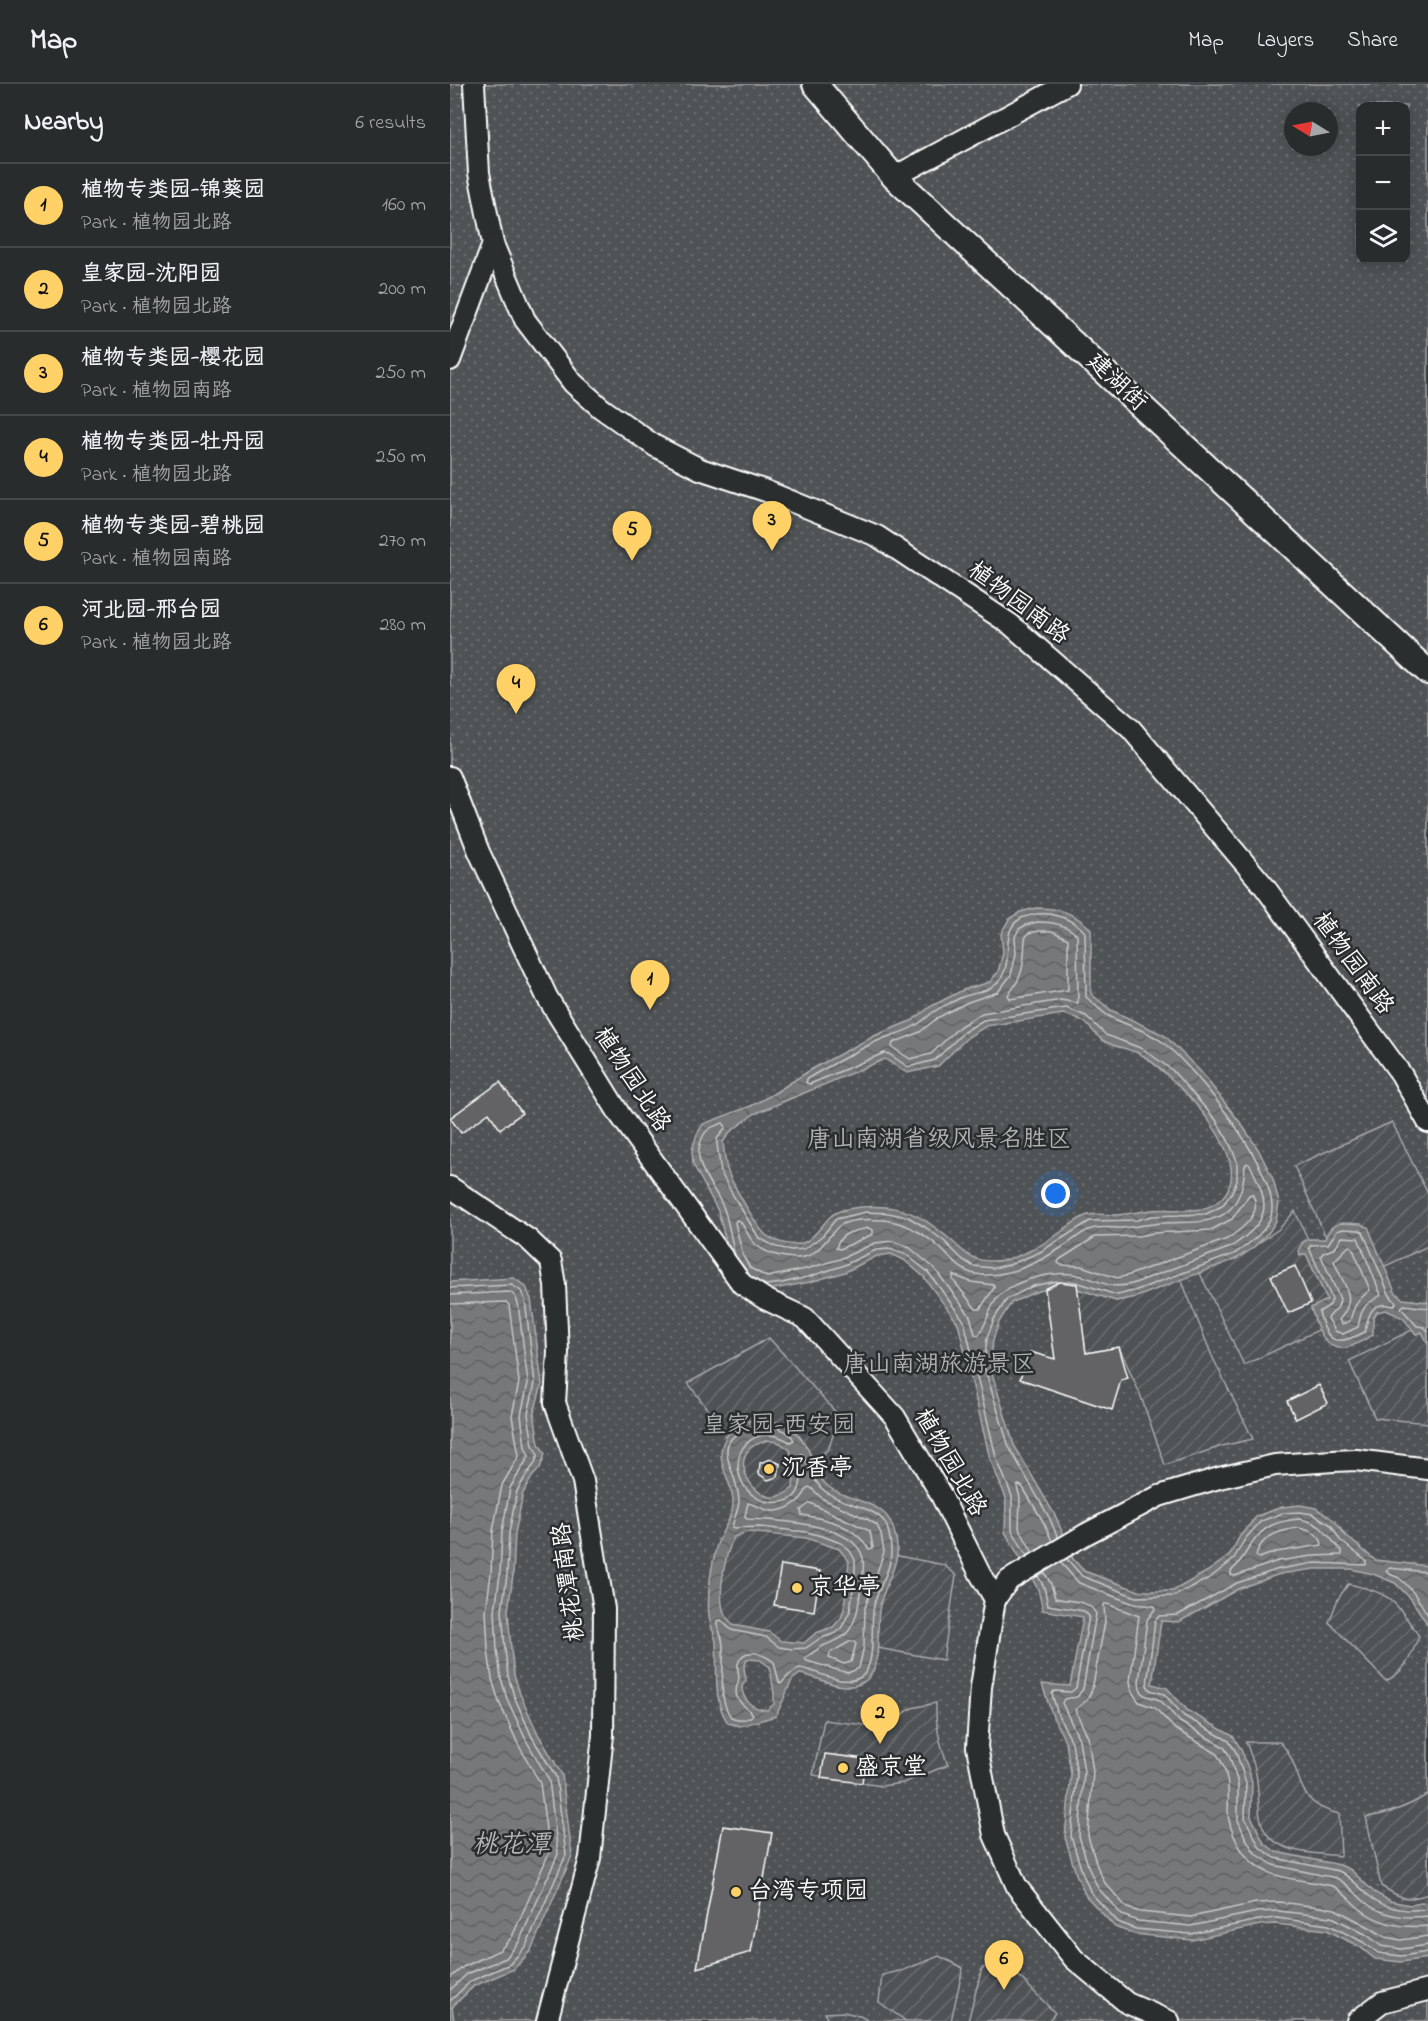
<!DOCTYPE html>
<meta charset="utf-8">
<style>
body{margin:0;font-family:"Indie Flower","LXGW WenKai TC",sans-serif;background:#353838;color:#f1f3f6}
.controls{position:absolute;right:18px;top:18px;display:grid;overflow:hidden;border-radius:12px;box-shadow:0 3px 15px #0003}
.controls button{width:54px;height:54px;display:grid;place-items:center;padding:0;border:0;border-bottom:2px solid #454848;background:#292c2c;color:#f1f3f6;font:30px sans-serif}
.compass{position:absolute;left:834px;top:18px;width:54px;height:54px;border-radius:50%;background:#292c2c;box-shadow:0 3px 15px #0003;rotate:280deg}
.you{position:absolute;left:606px;top:1110px;width:21px;height:21px;margin:-15px;border:4px solid #fff;border-radius:50%;background:#1a73e8;box-shadow:0 0 0 9px #1a73e833}
.badge{display:grid;place-items:center;width:39px;height:39px;border-radius:50%;background:#ffd166;color:#111;font-size:20px;font-weight:700}
.pin{position:absolute;translate:-50% -50px;filter:drop-shadow(0 2px 3px #0008)}
.pin::after{content:'';position:absolute;top:32px;width:21px;height:18px;background:inherit;clip-path:polygon(0 0,100% 0,50% 100%)}
.list{margin:0;padding:0;list-style:none}
h2{display:flex;justify-content:space-between;align-items:center;height:78px;margin:0;padding:0 24px;font-size:26px}
h2 small{font-size:20px;font-weight:400;color:#a5a7a9}
.list li{display:grid;grid-template-columns:39px 1fr auto;gap:18px;align-items:center;box-sizing:border-box;height:84px;padding:0 24px;border-top:2px solid #454848}
.list b{display:block;font-size:22px;white-space:nowrap}
.list p{margin:0;font-size:20px;white-space:nowrap;color:#a5a7a9}
.list em{font-size:20px;font-style:normal;color:#a5a7a9}
.icon{flex:none;width:33px;height:33px;fill:none;stroke:currentColor;stroke-width:2;stroke-linecap:round;stroke-linejoin:round}
.map{position:relative;flex:none;width:978px;height:1937px;overflow:hidden}
header{display:flex;align-items:center;gap:36px;box-sizing:border-box;height:84px;padding:0 30px;background:#292c2c;border-bottom:2px solid #454848}
header strong{font-size:28px}
nav{display:flex;gap:33px;margin-inline-start:auto;font-size:21px}
main{display:flex}
aside{flex:1;background:#292c2c}
.map>svg:first-child{display:block}
</style>
<header>
<strong>Map</strong>
<nav><a>Map</a><a>Layers</a><a>Share</a></nav>
</header>
<main>
<aside>
<h2>Nearby<small>6 results</small></h2>
<ul class="list">
<li><span class="badge">1</span><div><b>植物专类园-锦葵园</b><p>Park · 植物园北路</p></div><em>160 m</em></li>
<li><span class="badge">2</span><div><b>皇家园-沈阳园</b><p>Park · 植物园北路</p></div><em>200 m</em></li>
<li><span class="badge">3</span><div><b>植物专类园-樱花园</b><p>Park · 植物园南路</p></div><em>250 m</em></li>
<li><span class="badge">4</span><div><b>植物专类园-牡丹园</b><p>Park · 植物园北路</p></div><em>250 m</em></li>
<li><span class="badge">5</span><div><b>植物专类园-碧桃园</b><p>Park · 植物园南路</p></div><em>270 m</em></li>
<li><span class="badge">6</span><div><b>河北园-邢台园</b><p>Park · 植物园北路</p></div><em>280 m</em></li>
</ul>
</aside>
<div class="map">
<svg width="978" height="1937" viewBox="0 0 978 1937">
<defs>
<pattern id="park-dots" width="8" height="8" patternUnits="userSpaceOnUse" patternTransform="scale(1.5)"><rect width="8" height="8" fill="#505354"/><path d="M2 2h.1M6 6h.1" fill="none" stroke="#6a6d6e" stroke-width="1.8" stroke-linecap="round"/></pattern>
<pattern id="garden-furrows" width="10" height="10" patternUnits="userSpaceOnUse" patternTransform="scale(1.5)"><rect width="10" height="10" fill="#505354"/><path d="M-1 1l2-2M0 10L10 0M9 11l2-2" fill="none" stroke="#6a6d6e"/></pattern>
<pattern id="water-waves" width="16" height="10" patternUnits="userSpaceOnUse" patternTransform="scale(1.5)"><rect width="16" height="10" fill="#767879"/><path d="M0 5q4-4 8 0t8 0" fill="none" stroke="#616262"/></pattern>
</defs>
<rect width="100%" height="100%" fill="#373a3b"/>
<filter id="ink" filterUnits="userSpaceOnUse"><feTurbulence type="fractalNoise" baseFrequency=".0167" numOctaves="2"/><feDisplacementMap in="SourceGraphic" scale="12" xChannelSelector="R" yChannelSelector="G"/><feConvolveMatrix kernelMatrix="1 2 1 2 8 2 1 2 1" color-interpolation-filters="sRGB"/></filter>
<g filter="url(#ink)">
<path fill="url(#park-dots)" stroke="#a8a9aa" stroke-width="1.5" fill-rule="evenodd" d="M 0,0 L 978,0 L 978,1937 L 0,1937 ZM 910,22 L 956,22 L 956,176 L 910,176 ZM 843,27 L 879,27 L 879,63 L 843,63 Z"/>
<g fill="url(#garden-furrows)" stroke="#a8a9aa" stroke-width="1.5">
<polygon points="942,1038 978,1110 978,1162 897,1200 844,1082"/>
<polygon points="845,1127 894,1234 794,1281 746,1181 798,1166 829,1145"/>
<polygon points="731,1195 762,1272 803,1355 772,1362 715,1381 690,1310 669,1263 636,1269 625,1204 666,1217 686,1213"/>
<polygon points="978,1238 978,1339 925,1334 899,1277"/>
<polygon points="319,1254 389,1332 379,1364 364,1379 351,1415 310,1421 270,1342 238,1299"/>
<polygon points="333,1437 423,1467 494,1481 506,1491 493,1576 406,1560 365,1566 269,1542 271,1466 285,1445"/>
<path d="M 898,1500 C 942,1509 944,1516 969,1552 C 961,1572 956,1587 936,1597 L 879,1538 L 888,1515 Z"/>
<path d="M 486,1619 C 485,1641 490,1661 498,1681 L 453,1699 L 431,1702 L 363,1691 L 374,1636 L 439,1644 L 440,1638 L 462,1624 Z"/>
<path d="M 796,1658 L 830,1658 C 857,1687 839,1718 889,1730 L 891,1772 C 876,1770 859,1770 844,1766 C 797,1753 814,1721 805,1685 C 803,1676 799,1667 796,1658 Z"/>
<path d="M 978,1710 L 978,1810 C 957,1818 950,1814 931,1802 L 916,1733 C 939,1730 958,1723 978,1710 Z"/>
<polygon points="489,1872 513,1884 501,1937 456,1937 429,1918 432,1891 454,1886"/>
<polygon points="556,1879 605,1929 598,1937 518,1937 532,1884"/>
<polygon points="394,1928 410,1932 419,1937 377,1937 375,1929"/>
</g>
<g fill="url(#water-waves)" stroke="#adaeaf" stroke-width="1.5" fill-rule="evenodd">
<path d="M 586,824 C 610,824 623,828 641,845 L 641,910 L 661,926 L 714,951 L 751,988 L 792,1041 L 808,1065 L 823,1095 L 829,1119 L 826,1137 L 819,1148 L 802,1165 L 786,1175 L 686,1213 L 666,1217 L 625,1204 L 607,1203 L 585,1208 L 561,1219 L 549,1238 L 543,1256 L 540,1283 L 564,1361 L 606,1433 L 623,1475 L 634,1487 L 689,1507 L 723,1507 L 758,1487 L 779,1472 L 790,1452 L 807,1432 L 832,1423 L 850,1421 L 866,1424 L 885,1437 L 895,1451 L 925,1476 L 978,1482 L 978,1541 L 961,1515 L 945,1499 L 923,1490 L 901,1485 L 864,1485 L 830,1490 L 790,1504 L 729,1538 L 711,1537 L 702,1600 L 717,1604 L 738,1627 L 783,1652 L 791,1665 L 798,1684 L 802,1698 L 801,1732 L 814,1759 L 826,1768 L 890,1781 L 901,1786 L 924,1808 L 940,1817 L 960,1821 L 978,1818 L 978,1874 L 951,1878 L 925,1875 L 910,1863 L 877,1846 L 826,1840 L 810,1841 L 742,1856 L 684,1850 L 665,1843 L 636,1812 L 626,1790 L 615,1753 L 621,1690 L 616,1659 L 603,1633 L 592,1600 L 620,1602 L 633,1533 L 593,1526 L 588,1505 L 555,1448 L 556,1414 L 540,1375 L 508,1239 L 473,1192 L 454,1176 L 441,1170 L 427,1172 L 395,1188 L 360,1198 L 314,1207 L 281,1177 L 268,1127 L 243,1080 L 242,1066 L 247,1050 L 253,1040 L 301,1022 L 323,1010 L 362,985 L 424,952 L 463,936 L 480,923 L 513,906 L 540,898 L 548,888 L 553,869 L 551,850 L 559,835 L 570,828 ZM 613,930 C 620,932 628,934 634,938 C 641,943 646,952 654,957 C 665,964 680,964 692,971 C 723,991 817,1081 767,1118 C 749,1132 722,1123 701,1126 C 689,1128 678,1130 665,1131 C 657,1131 646,1129 638,1131 C 628,1134 619,1142 611,1148 C 592,1161 565,1178 541,1177 C 517,1177 513,1165 496,1152 C 478,1137 460,1125 436,1123 C 422,1122 390,1122 380,1133 C 372,1141 365,1153 355,1158 C 344,1164 325,1158 316,1151 C 308,1145 280,1096 277,1085 C 275,1077 274,1067 273,1058 L 280,1048 L 304,1030 L 435,975 L 457,989 L 488,982 L 518,953 L 536,942 Z"/>
<path d="M 892,1139 L 911,1140 L 918,1143 L 945,1208 L 953,1215 L 978,1218 L 978,1260 L 972,1248 L 966,1250 L 953,1234 L 936,1226 L 927,1228 L 923,1235 L 923,1251 C 915,1255 905,1262 896,1264 C 873,1268 866,1240 861,1224 L 877,1216 L 856,1170 L 850,1172 L 849,1165 L 853,1158 L 859,1155 L 875,1155 C 879,1145 882,1141 892,1139 Z"/>
<polygon points="64,1194 76,1203 81,1215 92,1300 84,1329 89,1360 95,1370 90,1384 82,1393 73,1409 65,1450 63,1491 58,1527 61,1565 64,1591 70,1610 88,1650 112,1691 122,1772 81,1866 64,1885 24,1902 2,1923 4,1937 0,1937 0,1198"/>
<path d="M 309,1334 C 341,1341 349,1344 363,1376 C 367,1386 369,1395 379,1403 C 396,1417 431,1416 441,1439 C 445,1447 448,1461 447,1470 C 445,1490 431,1507 429,1527 C 426,1547 434,1588 412,1599 C 391,1609 371,1593 350,1590 L 342,1596 L 326,1632 L 290,1642 L 278,1639 C 262,1616 268,1586 266,1559 C 265,1550 260,1542 259,1532 C 257,1511 261,1485 266,1464 C 270,1448 284,1434 283,1417 C 282,1396 263,1376 275,1355 C 281,1342 295,1338 309,1334 ZM 318,1356 L 330,1359 L 340,1366 L 345,1384 L 343,1404 C 337,1409 329,1414 321,1413 C 303,1411 286,1384 297,1368 C 301,1361 310,1359 318,1356 ZM 297,1448 L 356,1454 L 389,1465 L 399,1477 L 394,1525 L 391,1534 L 383,1543 L 366,1549 L 354,1559 L 331,1557 L 319,1548 L 283,1541 C 280,1537 276,1533 274,1529 C 267,1509 275,1471 284,1453 ZM 297,1575 L 310,1576 L 320,1583 L 324,1610 L 324,1620 L 317,1626 C 303,1625 292,1617 292,1602 L 296,1597 L 294,1583 Z"/>
</g>
<g fill="none" stroke-linecap="round" stroke-linejoin="round">
<g stroke="#c8c9c9" stroke-width="1.5">
<path d="M 587,838 C 602,838 616,840 627,851 L 628,919 L 611,916 L 532,929 L 509,943 L 481,970 L 460,975 L 442,963 L 443,959 L 470,948 L 487,934 L 518,918 L 548,908 L 561,891 L 566,870 L 565,853 L 569,845 L 576,841 Z"/>
<path d="M 589,847 L 602,847 L 618,855 L 618,906 L 560,915 L 558,911 C 574,892 574,878 575,854 L 579,849 Z"/>
<path d="M 797,1079 L 800,1081 C 821,1122 821,1136 781,1163 L 682,1200 C 657,1206 651,1196 628,1191 C 607,1186 570,1195 553,1208 C 539,1219 538,1240 528,1252 L 525,1250 L 520,1232 L 484,1184 L 460,1164 L 443,1157 L 425,1159 L 390,1175 L 356,1185 L 317,1193 L 300,1184 L 293,1172 L 285,1139 L 286,1136 L 290,1137 C 295,1144 299,1154 305,1160 C 317,1171 345,1178 360,1171 C 373,1164 379,1151 389,1142 C 400,1134 421,1135 434,1136 C 455,1138 473,1149 489,1163 C 500,1173 510,1187 525,1190 C 557,1195 588,1179 614,1162 C 623,1157 631,1148 641,1145 C 650,1142 663,1144 672,1144 C 683,1143 693,1141 704,1140 C 728,1136 752,1143 774,1130 C 790,1120 794,1098 795,1082 Z"/>
<path d="M 802,1110 C 814,1129 792,1145 777,1155 L 679,1191 L 667,1194 L 631,1182 L 611,1181 L 608,1179 L 609,1176 L 645,1153 L 688,1152 L 704,1149 L 761,1146 L 782,1135 L 799,1111 Z"/>
<path d="M 418,1144 L 423,1146 L 423,1150 L 390,1165 L 386,1164 C 390,1148 404,1147 418,1144 Z"/>
<path d="M 893,1145 L 909,1146 L 913,1148 L 939,1210 L 946,1219 L 944,1222 C 922,1216 918,1230 915,1248 C 887,1262 877,1261 869,1228 L 880,1221 L 882,1215 L 859,1164 L 861,1161 L 878,1160 L 887,1147 Z"/>
<polygon points="892,1153 908,1154 931,1211 916,1221 911,1230 908,1243 893,1250 885,1247 878,1234 888,1223 890,1215 871,1172 873,1169 885,1164"/>
<path d="M 899,1162 L 902,1163 L 920,1206 C 907,1217 904,1221 900,1237 L 892,1240 L 889,1236 C 909,1213 893,1201 884,1177 Z"/>
<path d="M 285,1171 C 281,1156 279,1139 274,1125 C 266,1104 243,1084 250,1060 C 254,1046 260,1043 273,1039 L 276,1043 L 267,1055 L 267,1060 L 271,1089 L 284,1113 L 309,1154 L 326,1163 L 341,1166 L 355,1165 L 373,1151 L 386,1135 L 416,1128 L 438,1129 L 458,1133 L 475,1143 L 494,1157 L 512,1175 L 523,1182 L 543,1184 L 559,1181 L 590,1168 L 640,1137 L 687,1136 L 702,1132 L 756,1130 L 772,1122 L 781,1110 L 787,1097 L 787,1077 L 779,1058 L 766,1036 L 722,986 L 693,965 L 656,951 L 636,932 L 616,924 L 533,936 L 514,948 L 485,976 L 458,983 L 439,970 L 434,969 L 360,1000 L 356,999 L 357,995 L 365,990 C 385,979 405,968 425,958 C 439,951 455,949 468,940 C 473,937 477,933 482,929 C 490,923 501,919 510,914 C 520,909 535,909 544,902 C 569,882 546,846 572,834 C 593,825 619,831 635,848 L 636,913 C 643,919 650,926 657,931 C 674,941 695,945 711,957 C 743,981 837,1095 820,1135 C 814,1150 797,1161 784,1170 L 684,1207 L 667,1211 L 626,1198 L 618,1197"/>
<polygon points="503,1191 521,1198 544,1201 544,1204 530,1225 526,1225 503,1196"/>
<polyline points="607,1197 583,1202 557,1215 544,1235 537,1254 534,1282 559,1363 600,1435 608,1454"/>
<polyline points="311,1199 316,1201 332,1199 358,1193 392,1182 426,1166 440,1165 457,1171 478,1188 514,1237 546,1373 562,1412 562,1446 577,1472"/>
<polyline points="0,1204 62,1201 71,1207 75,1216 85,1299 78,1330 83,1361 88,1371 84,1381 77,1390 67,1407 59,1449 57,1491 52,1527 55,1565 58,1592 64,1612 82,1653 106,1693 116,1771 76,1862 60,1880 21,1897 0,1917"/>
<polyline points="0,1211 60,1208 65,1212 68,1219 78,1299 71,1331 75,1363 79,1372 60,1404 52,1448 50,1490 45,1527 47,1566 51,1594 57,1615 76,1656 99,1696 108,1770 69,1858 56,1874 17,1890 0,1906"/>
<polyline points="0,1220 56,1218 59,1221 69,1298 62,1332 69,1372 52,1401 43,1447 41,1489 36,1527 38,1566 42,1595 49,1618 68,1660 90,1699 99,1769 62,1853 50,1866 13,1883 0,1894"/>
<polyline points="978,1224 954,1221 951,1224 967,1242 974,1243 978,1247"/>
<path d="M 309,1341 C 322,1343 337,1343 344,1356 L 340,1358 C 328,1351 314,1347 301,1356 C 281,1369 286,1400 304,1412 C 316,1421 343,1422 349,1405 C 353,1394 350,1383 348,1372 L 352,1370 C 361,1383 362,1398 376,1408 C 392,1420 419,1421 433,1436 C 439,1443 441,1458 441,1467 C 442,1488 424,1507 423,1528 C 421,1544 426,1583 411,1593 C 392,1604 368,1586 349,1584 L 338,1592 L 331,1600 L 329,1598 L 324,1578 C 313,1570 293,1561 288,1580 C 287,1585 289,1590 289,1594 C 288,1601 284,1605 287,1613 C 291,1622 298,1624 303,1630 C 299,1637 288,1636 281,1633 C 265,1611 277,1580 272,1555 C 270,1548 267,1544 267,1537 L 271,1536 L 281,1546 L 316,1553 L 329,1563 L 342,1565 L 356,1564 L 369,1555 L 386,1549 L 392,1543 L 400,1527 L 405,1490 L 405,1476 L 400,1467 L 393,1460 L 375,1453 L 357,1448 L 309,1443 L 282,1444 C 283,1435 289,1427 289,1416 C 287,1382 253,1355 309,1341 Z"/>
<path d="M 360,1403 L 373,1415 L 417,1435 L 427,1441 L 431,1450 L 434,1468 L 415,1524 L 414,1562 L 409,1584 L 398,1589 L 357,1577 L 355,1574 C 357,1573 370,1563 373,1562 C 381,1558 390,1557 397,1549 C 408,1536 409,1518 411,1501 C 413,1493 414,1483 413,1474 C 405,1439 326,1436 297,1435 L 295,1432 L 298,1419 C 304,1420 310,1424 317,1426 C 332,1430 352,1419 357,1404 Z"/>
<path d="M 360,1419 L 420,1447 L 423,1464 L 419,1465 C 404,1441 378,1435 352,1431 L 351,1426 Z"/>
<path d="M 849,1435 C 875,1439 876,1452 892,1467 L 892,1471 L 862,1472 L 828,1477 L 785,1492 L 781,1491 L 781,1487 C 791,1479 794,1470 801,1461 C 814,1441 827,1437 849,1435 Z"/>
<path d="M 849,1444 C 859,1446 871,1451 872,1461 L 826,1468 L 809,1474 L 806,1472 C 810,1452 831,1446 849,1444 Z"/>
<polyline points="583,1469 569,1444 570,1414 567,1403 568,1401 572,1402 594,1439 602,1457"/>
<path d="M 617,1475 L 632,1492 L 686,1513 L 724,1512 L 761,1493 L 783,1476 L 795,1455 L 811,1437 L 833,1429 L 850,1428 L 863,1430 L 881,1441 L 890,1456 L 916,1477 L 916,1481 L 864,1479 L 829,1485 L 787,1499 L 728,1531 L 709,1532 L 705,1537 L 697,1601 L 700,1606 L 714,1610 L 734,1632 L 779,1657 L 786,1668 L 796,1699 L 795,1734 L 810,1764 L 825,1774 L 889,1787 C 901,1793 908,1802 918,1811 C 935,1825 957,1828 978,1825"/>
<path d="M 610,1478 L 629,1499 L 684,1520 L 705,1522 L 705,1525 L 697,1536 L 689,1598 L 690,1605 L 694,1611 L 710,1616 L 730,1638 L 774,1663 L 779,1671 L 788,1699 L 788,1736 L 795,1753 L 805,1769 L 823,1781 L 886,1794 C 898,1799 905,1810 915,1818 C 933,1832 956,1835 978,1832"/>
<path d="M 594,1488 L 601,1500 L 605,1514 C 619,1518 639,1515 646,1530 L 633,1605 L 627,1613 L 614,1615 L 612,1619 L 629,1655 L 634,1688 L 629,1752 L 639,1785 L 648,1804 L 672,1831 L 688,1837 L 741,1842 L 807,1828 L 828,1827 L 882,1833 L 917,1851 L 931,1862 L 951,1865 L 978,1861"/>
<path d="M 978,1488 L 939,1484 L 936,1487 C 939,1491 944,1491 949,1494 C 961,1503 970,1518 978,1531"/>
<polyline points="588,1492 594,1503 598,1521 634,1527 639,1532 626,1604 621,1608 604,1607 602,1610 608,1631 622,1658 627,1691 621,1752 632,1788 641,1809 668,1838 686,1845 741,1850 809,1836 827,1834 879,1841 913,1858 928,1869 951,1872 978,1868"/>
<polygon points="401,1557 404,1558 406,1560 401,1578 394,1580 379,1574 380,1569"/>
<path d="M 978,1842 C 954,1844 928,1840 909,1824 C 900,1817 893,1807 883,1802 C 846,1793 811,1799 789,1762 C 783,1751 778,1739 778,1727 C 779,1706 779,1686 766,1669 L 725,1645 L 705,1624 L 689,1618 L 682,1608 L 680,1597 L 689,1532 L 657,1520 L 654,1520 L 655,1538 L 642,1606 L 637,1616 L 625,1626 L 638,1653 L 643,1688 L 638,1752 L 647,1782 L 655,1799 L 677,1824 L 690,1828 L 741,1833 L 806,1819 L 829,1818 L 885,1825 L 921,1844 L 935,1853 L 951,1856 L 978,1852"/>
</g>
</g>
<g fill="#636465" stroke="#fff" stroke-width="1.5">
<polygon points="50,998 72,1029 50,1045 39,1029 11,1049 0,1034"/>
<polygon points="845,1182 861,1219 838,1229 821,1192"/>
<polygon points="609,1198 627,1200 636,1269 669,1263 678,1294 671,1296 662,1326 570,1295 580,1268 605,1275 595,1205"/>
<polygon points="869,1301 878,1319 846,1335 837,1317"/>
<polygon points="321,1375 330,1380 328,1393 318,1396 309,1390 310,1379"/>
<polygon points="331,1481 370,1487 364,1527 324,1521"/>
<polygon points="375,1670 415,1675 412,1699 371,1694"/>
<polygon points="273,1742 322,1749 301,1868 247,1884"/>
</g>
<g fill="none" stroke-linecap="round" stroke-linejoin="round">
<g stroke="#fff" stroke-width="24">
<g id="minor">
<polyline points="24,0 29,89 43,160 75,236 123,299 151,324 205,362 250,385 316,407 427,452 560,540 681,645 814,802 951,990 978,1038"/>
<polyline points="444,93 617,0"/>
<polyline points="0,276 43,160"/>
<polyline points="0,693 29,768 97,913 170,1031 292,1200 315,1215 355,1234 445,1333 490,1409 530,1490 545,1515 531,1603 527,1663 544,1751 567,1803 624,1875 677,1919 719,1937"/>
<polyline points="0,1103 78,1155 101,1177 105,1201 108,1268 105,1319 133,1397 154,1525 153,1651 140,1774 97,1937"/>
<polyline points="545,1515 559,1496 636,1450 709,1412 769,1394 825,1381 883,1377 906,1376 978,1385"/>
<polyline points="907,1937 932,1918 978,1906"/>
</g>
</g>
<g stroke="#fff" stroke-width="28">
<polyline id="tertiary" points="365,0 444,93 978,588"/>
</g>
<use href="#minor" stroke="#2a2d2e" stroke-width="20"/>
<use href="#tertiary" stroke="#2a2d2e" stroke-width="24"/>
</g>
</g>
<g fill="#ffd166" stroke="#2a2d2e" stroke-width="2">
<circle cx="319" cy="1385" r="6"/>
<circle cx="347" cy="1504" r="6"/>
<circle cx="393" cy="1684" r="6"/>
<circle cx="286" cy="1808" r="6"/>
</g>
<g text-anchor="middle" dominant-baseline="central" stroke-width="5" stroke-linejoin="round" paint-order="stroke">
<g font-size="24" fill="#fff" stroke="#2a2d2e">
<text transform="translate(666 299) rotate(43)">建湖街</text>
<text transform="translate(568 520) rotate(37)">植物园南路</text>
<text transform="translate(902 880) rotate(54)">植物园南路</text>
<text transform="translate(181 996) rotate(57)">植物园北路</text>
<text transform="translate(499 1379) rotate(60)">植物园北路</text>
<text transform="translate(120 1498) rotate(-97)">桃花潭南路</text>
</g>
<g font-size="24" fill="#b0b2b2" stroke="#2a2d2e">
<text x="489" y="1056">唐山南湖省级风景名胜区</text>
<text x="489" y="1281">唐山南湖旅游景区</text>
<text x="329" y="1342">皇家园-西安园</text>
</g>
<g font-size="24" fill="#fff" stroke="#2a2d2e" text-anchor="start">
<text x="331" y="1385">沉香亭</text>
<text x="359" y="1504">京华亭</text>
<text x="405" y="1684">盛京堂</text>
<text x="298" y="1808">台湾专项园</text>
</g>
<g font-size="26" font-style="italic" fill="#b4b5b5" stroke="#2a2d2e">
<text x="61" y="1762">桃花潭</text>
</g>
</g>
</svg>
<div class="controls">
<button>+</button>
<button>−</button>
<button><svg class="icon" aria-label="layers" viewBox="0 0 24 24"><path d="M12 4l9 5-9 5-9-5zM3 14l9 5 9-5"/></svg></button>
</div>
<svg class="compass" viewBox="-18 -18 36 36"><path d="M0-13l5 13h-10z" fill="#e53935"/><path d="M0 13l5-13h-10z" fill="#a5a7a9"/></svg>
<div class="you"></div>
<div class="pin badge" style="left:200px;top:926px">1</div>
<div class="pin badge" style="left:430px;top:1660px">2</div>
<div class="pin badge" style="left:322px;top:467px">3</div>
<div class="pin badge" style="left:66px;top:630px">4</div>
<div class="pin badge" style="left:182px;top:477px">5</div>
<div class="pin badge" style="left:554px;top:1906px">6</div>
</div>
</main>
